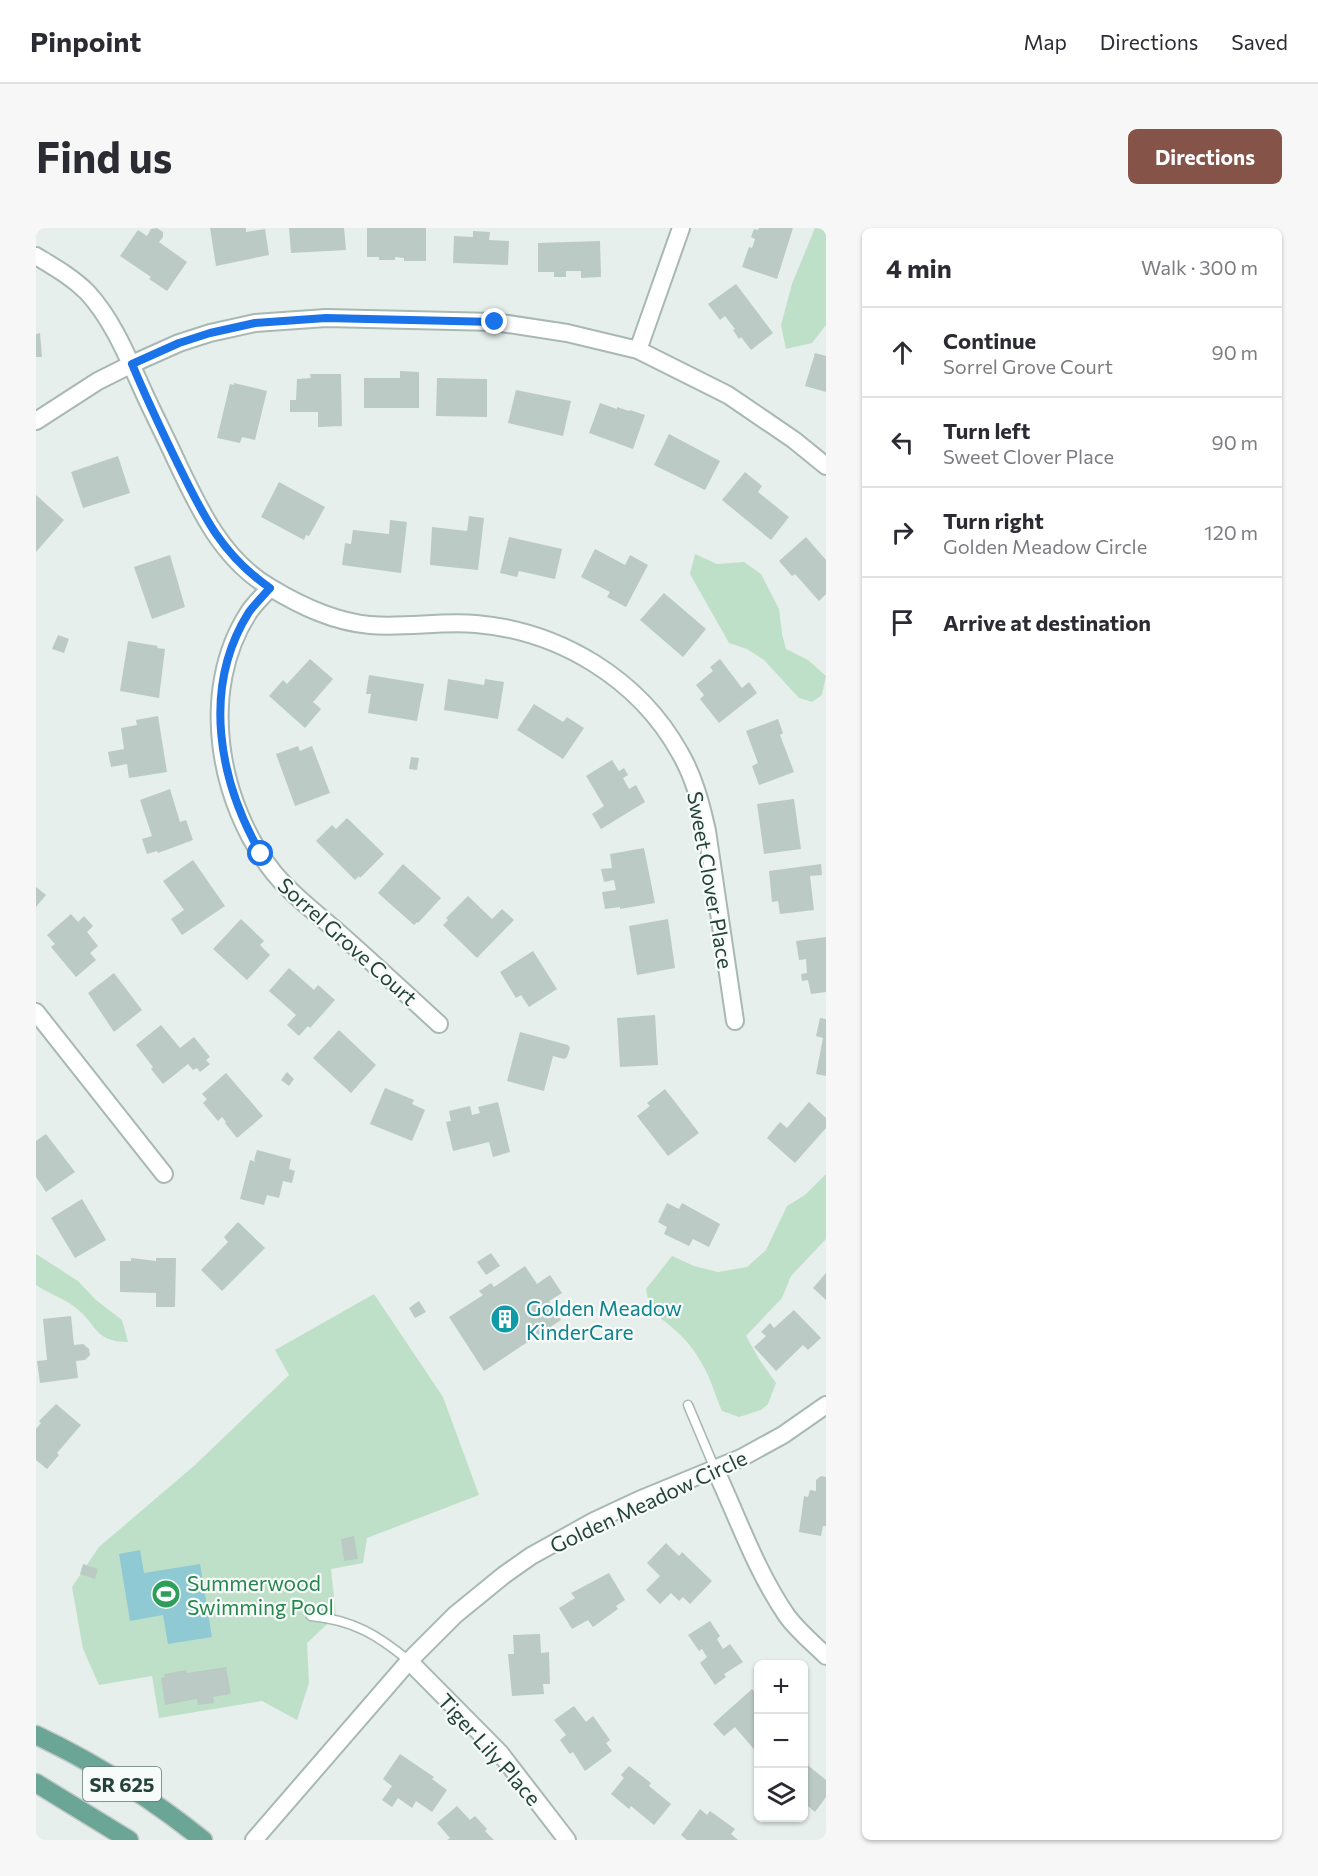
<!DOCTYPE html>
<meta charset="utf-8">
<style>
body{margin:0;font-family:Commissioner,sans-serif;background:#f7f7f7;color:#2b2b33}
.controls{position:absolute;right:18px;bottom:18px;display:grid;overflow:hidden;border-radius:9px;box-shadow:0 2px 4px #0004}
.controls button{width:54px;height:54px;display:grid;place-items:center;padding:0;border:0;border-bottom:2px solid #e1e1e2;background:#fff;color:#2b2b33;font:30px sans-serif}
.stop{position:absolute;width:18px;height:18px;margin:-14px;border:4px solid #1a73e8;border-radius:50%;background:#fff}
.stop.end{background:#1a73e8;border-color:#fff;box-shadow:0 2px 6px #0008}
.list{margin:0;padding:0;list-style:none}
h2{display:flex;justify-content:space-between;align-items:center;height:78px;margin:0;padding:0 24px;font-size:26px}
h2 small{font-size:20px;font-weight:400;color:#7c7c81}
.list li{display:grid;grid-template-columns:39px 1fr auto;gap:18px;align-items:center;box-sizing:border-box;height:90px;padding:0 24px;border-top:2px solid #e1e1e2}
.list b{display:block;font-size:22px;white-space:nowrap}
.list p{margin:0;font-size:20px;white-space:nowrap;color:#7c7c81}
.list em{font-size:20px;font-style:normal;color:#7c7c81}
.icon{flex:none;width:33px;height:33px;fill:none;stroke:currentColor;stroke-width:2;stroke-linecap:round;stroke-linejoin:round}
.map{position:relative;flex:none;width:790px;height:1612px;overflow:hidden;border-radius:9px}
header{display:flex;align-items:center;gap:36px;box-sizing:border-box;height:84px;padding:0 30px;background:#fff;border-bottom:2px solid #e1e1e2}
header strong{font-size:28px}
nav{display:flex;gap:33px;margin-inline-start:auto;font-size:21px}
.intro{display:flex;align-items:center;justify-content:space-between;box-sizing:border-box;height:144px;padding:0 36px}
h1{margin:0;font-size:42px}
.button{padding:15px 27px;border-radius:9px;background:#855347;color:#fff;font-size:21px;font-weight:700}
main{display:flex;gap:36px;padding:0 36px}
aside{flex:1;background:#fff;border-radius:9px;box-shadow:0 2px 4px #0004}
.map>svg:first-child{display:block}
</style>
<header>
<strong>Pinpoint</strong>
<nav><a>Map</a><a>Directions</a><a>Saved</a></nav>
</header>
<div class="intro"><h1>Find us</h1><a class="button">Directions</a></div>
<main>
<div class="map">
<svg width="790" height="1612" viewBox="0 0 790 1612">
<rect width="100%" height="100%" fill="#e6efeb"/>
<g fill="#bfe0c8">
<polygon points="779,0 790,0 790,97 776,115 750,121 745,97 756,56"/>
<polygon points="659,326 681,336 708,334 725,346 743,381 746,406 750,421 772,432 790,448 786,467 776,474 763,470 728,432 711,421 693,415 654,346"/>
<path d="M 790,946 L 790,1011 L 755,1048 L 746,1070 L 710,1108 L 723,1131 L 740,1155 L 732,1176 L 725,1182 L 703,1189 L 686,1183 C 679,1168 675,1150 666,1136 C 653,1111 636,1099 614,1082 L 610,1061 L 636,1028 L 658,1038 L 682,1044 L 711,1039 L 730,1022 L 751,978 L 769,967 Z"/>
<path d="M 0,1026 L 42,1053 L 60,1072 L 86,1092 L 92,1114 C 58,1114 62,1097 40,1080 C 28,1070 13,1066 0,1057 Z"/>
<polygon points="338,1066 407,1169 443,1267 331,1310 327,1335 295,1341 300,1388 271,1415 273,1455 261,1492 226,1473 123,1490 116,1448 63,1457 47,1421 36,1359 63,1319 159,1237 253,1147 239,1122"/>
</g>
<polygon fill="#8ec9d4" points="104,1322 108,1345 164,1336 176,1409 132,1416 127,1387 94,1393 83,1326"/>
<g fill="#bbcac4">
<polygon points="121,0 127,4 127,9 123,14 151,34 131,63 113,51 115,49 84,28 102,2 111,8 115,1"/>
<polygon points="174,0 210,0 210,4 229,1 233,27 180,38"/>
<polygon points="253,0 308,0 310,22 255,25"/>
<polygon points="331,0 390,0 390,33 368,33 368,30 359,29 359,32 343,32 343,29 331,29"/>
<polygon points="723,0 757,0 741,51 706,39 713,19 716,20 719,11 715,9 718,1 722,2"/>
<polygon points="437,3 454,4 453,12 473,13 472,37 417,35 418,8 437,9"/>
<polygon points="564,13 565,49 545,50 545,43 530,43 530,49 518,49 518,44 502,44 502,15"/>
<polygon points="700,56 737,105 715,122 705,109 703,111 697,102 699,101 689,88 684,92 672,76"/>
<polygon points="4,105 6,129 0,129 0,106"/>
<polygon points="779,125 790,128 790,164 769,158"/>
<polygon points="364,143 383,144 383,180 328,180 328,150 364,150"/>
<polygon points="274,146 305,146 306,198 282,199 282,184 254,184 254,172 260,172 261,151 275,150"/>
<polygon points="401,150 451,151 451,189 400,188"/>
<polygon points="198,155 231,163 219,212 206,209 204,215 181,210 194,156 198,157"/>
<polygon points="480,162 535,173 527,208 472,195"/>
<polygon points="564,175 581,181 581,179 593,183 594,182 609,187 597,221 553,205"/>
<polygon points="633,206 684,233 669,262 618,237"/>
<polygon points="82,228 94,265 47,280 35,244"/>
<polygon points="709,244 726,258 722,264 753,289 735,312 686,272"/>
<polygon points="243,254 289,279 273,308 270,307 268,312 225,289"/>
<polygon points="0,267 28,292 0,324"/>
<polygon points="433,288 448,290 442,342 394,337 396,299 431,303"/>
<polygon points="354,292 371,294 365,345 306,337 309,315 315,316 317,302 353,306"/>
<polygon points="473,309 526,321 519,351 483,343 481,349 464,345"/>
<polygon points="770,309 790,332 790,366 783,373 759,346 756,348 743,333"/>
<polygon points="559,321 589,337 594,327 612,337 590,379 571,369 574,364 545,349"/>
<polygon points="134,327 149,379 116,391 98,339"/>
<polygon points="628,365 670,401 647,429 604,392"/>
<polygon points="22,407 33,411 28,425 16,421"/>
<polygon points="92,413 122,418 121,420 129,421 123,470 84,463"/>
<polygon points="274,431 297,451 277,474 285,481 269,500 233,468 247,452 251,456"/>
<polygon points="684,431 706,460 713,454 721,465 683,495 664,471 668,467 660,457 677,443 674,439"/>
<polygon points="333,447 388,456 381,493 332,485 335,466 330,466"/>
<polygon points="412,451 448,457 449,451 468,454 462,491 408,482"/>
<polygon points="498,476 527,494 531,489 548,500 527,531 481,502"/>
<polygon points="122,488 131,544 93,550 91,536 75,539 72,524 88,521 85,500 101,497 100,492"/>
<polygon points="742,491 747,505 744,507 758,544 723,557 716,538 722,535 710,503"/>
<polygon points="262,518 264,523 276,518 294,565 259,578 240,526"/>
<polygon points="375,529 383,530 381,542 373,541"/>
<polygon points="576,532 583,543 588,540 592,547 587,550 593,561 600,557 609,574 565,601 556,586 568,578 550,548"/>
<polygon points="134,561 144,594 150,592 157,612 122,625 121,623 111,626 106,611 116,608 104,572"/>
<polygon points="758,571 765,621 728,626 721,576"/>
<polygon points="311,590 348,626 324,650 323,648 319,652 280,613 296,597 300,601"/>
<polygon points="608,620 619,675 584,681 584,679 569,681 566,664 580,662 578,652 568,654 565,641 576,640 574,626"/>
<polygon points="157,632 189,678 146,707 135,691 148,682 127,653"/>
<polygon points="367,636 405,670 382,695 381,694 378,697 342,665"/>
<polygon points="785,636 786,647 774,648 778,682 744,686 742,673 736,674 733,643"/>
<polygon points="0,659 10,667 0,679"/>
<polygon points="432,668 456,691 466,681 478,692 441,730 407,697 412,692 410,690"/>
<polygon points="35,686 42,694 48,688 57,698 51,704 62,718 54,725 60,732 40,749 15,719 19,716 11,707"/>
<polygon points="205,691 228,713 224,717 234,727 211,752 177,721"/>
<polygon points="632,691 639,740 601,747 593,698"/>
<polygon points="790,709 790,764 775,766 772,752 766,753 765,746 771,745 770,731 763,732 760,713"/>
<polygon points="497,723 521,761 493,779 485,767 480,770 464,744"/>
<polygon points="253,740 278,762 282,757 299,772 274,800 272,798 263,808 251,797 260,787 233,763"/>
<polygon points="78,745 106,782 78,804 52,765"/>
<polygon points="619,787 622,837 584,839 581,790"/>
<polygon points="784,790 790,791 790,848 780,846 787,810 780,808"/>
<polygon points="125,797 144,820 158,809 174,829 170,832 174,836 164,844 161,840 157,842 152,836 127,856 115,841 117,839 100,817"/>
<polygon points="303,802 340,837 315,865 277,830"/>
<polygon points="484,804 532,817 534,820 531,829 528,831 517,828 508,863 471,853"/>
<polygon points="251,844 258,851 253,858 245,852"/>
<polygon points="190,845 227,888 201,910 189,895 190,894 186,889 182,893 167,875 171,871 166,866"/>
<polygon points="349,860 378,872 376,876 389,882 376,913 334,896"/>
<polygon points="629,861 663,905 632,928 601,888 614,878 611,875"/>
<polygon points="462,874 474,924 457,929 453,914 417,923 410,894 415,893 413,883 434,878 436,887 444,885 442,879"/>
<polygon points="773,874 790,890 790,900 759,935 731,910 744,894 751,900"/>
<polygon points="10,906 39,944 10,964 0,949 0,913"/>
<polygon points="221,922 255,931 253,941 259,943 256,955 247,953 243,970 231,967 228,977 204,971 214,932 220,934 218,932"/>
<polygon points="46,971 70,1012 39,1030 15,990"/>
<polygon points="631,975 643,981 646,975 684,996 673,1019 657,1011 653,1018 628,1006 631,999 622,994"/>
<polygon points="202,994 229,1020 186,1063 165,1042 192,1014 188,1009"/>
<polygon points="455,1025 464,1038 450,1047 441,1034"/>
<polygon points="95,1030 120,1033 120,1030 140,1030 139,1079 120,1079 120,1065 84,1064 84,1033 95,1033"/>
<polygon points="489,1038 501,1056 514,1047 526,1065 513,1073 525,1092 448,1143 413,1089 447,1067 443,1063 455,1055 458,1059"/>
<polygon points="790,1045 790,1072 777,1060"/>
<polygon points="383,1073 390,1084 379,1090 373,1080"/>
<polygon points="758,1082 785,1110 772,1122 767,1117 740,1143 718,1119 730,1108 725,1104 734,1095 738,1100"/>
<polygon points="35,1088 38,1117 47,1116 53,1121 54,1127 49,1132 40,1133 42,1150 4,1155 1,1133 11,1132 7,1091"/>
<polygon points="20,1176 45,1197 21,1225 23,1227 11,1241 0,1232 0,1201 5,1195 3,1193"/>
<polygon points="785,1248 790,1249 790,1298 787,1298 785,1308 763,1304 768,1268 772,1269 774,1262 780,1263 780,1252"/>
<polygon points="318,1308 322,1331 308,1333 305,1311"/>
<polygon points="630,1315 643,1328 646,1324 676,1353 654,1376 647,1369 643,1373 635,1365 624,1376 610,1362 624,1348 611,1335"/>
<polygon points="47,1336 62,1341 59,1351 44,1346"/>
<polygon points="573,1345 589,1372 580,1378 582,1381 557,1399 552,1392 536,1401 523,1380 539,1370 535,1365"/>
<polygon points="674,1393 684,1408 681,1411 687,1421 694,1416 707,1434 688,1446 690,1449 679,1457 664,1435 671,1429 666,1421 663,1423 652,1407"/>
<polygon points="504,1406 505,1425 513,1424 514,1456 507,1456 508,1466 476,1468 472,1426 478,1426 477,1407"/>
<polygon points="190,1439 195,1466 177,1469 178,1475 162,1477 161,1471 129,1477 125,1450 129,1449 128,1446 150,1442 151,1445"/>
<polygon points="716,1461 722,1468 722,1526 699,1499 688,1508 677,1496"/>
<polygon points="538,1478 550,1494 557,1488 574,1512 570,1515 576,1523 549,1543 537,1524 534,1526 524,1512 530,1507 518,1492"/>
<polygon points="364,1526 398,1549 396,1551 411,1562 396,1584 380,1573 376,1580 362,1570 356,1579 346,1572 356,1558 347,1551"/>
<polygon points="768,1534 790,1552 790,1569 779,1584 768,1575"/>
<polygon points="593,1538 615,1555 613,1558 635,1576 618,1597 595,1578 593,1581 575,1566 588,1550 585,1547"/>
<polygon points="421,1578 434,1592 439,1588 451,1601 449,1603 458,1612 411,1612 414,1610 401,1595"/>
<polygon points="664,1581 671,1587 674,1583 699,1601 695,1606 702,1612 651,1612 645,1607"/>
</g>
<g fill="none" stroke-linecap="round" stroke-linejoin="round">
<g stroke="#a8b8b2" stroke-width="11">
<g id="service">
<polyline points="652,1177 679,1241"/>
<path d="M 275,1388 C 317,1392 342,1407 373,1433"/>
</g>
</g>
<g stroke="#a8b8b2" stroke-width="20">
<g id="minor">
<path d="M 0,28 C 18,39 36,49 51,64 C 77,92 92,130 108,165 C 118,187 129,208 139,230 C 162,279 186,332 235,360 C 265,378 298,394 334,397 C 369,400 405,393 440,396 C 524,403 603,451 644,525 C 658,549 665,576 671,603 L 699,793"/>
<polyline points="602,122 645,0"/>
<polyline points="0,193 62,153 96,136 143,115 174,105 219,95 290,90 459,94 531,105 602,122 692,167 758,212 790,238"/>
<path d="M 234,360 C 227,368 219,375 213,384 C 162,462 182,575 238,645 C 256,667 280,685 302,704 C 336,734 369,765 403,796"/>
<polyline points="0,784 128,946"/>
<path d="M 679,1241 C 702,1290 720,1343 751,1388 C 762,1403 777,1415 790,1428"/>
<polyline points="373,1433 464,1525 531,1612"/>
<polyline points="218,1612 373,1433 419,1387 468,1347 495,1328 558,1293 603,1272 705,1230 747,1207 790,1177"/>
</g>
</g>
<g stroke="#c2cac8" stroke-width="21">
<g id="primary">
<path d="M 0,1507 C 59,1535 116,1571 167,1612"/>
<polyline points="0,1555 93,1612"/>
</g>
</g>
<use href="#service" stroke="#fff" stroke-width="8"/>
<use href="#minor" stroke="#fff" stroke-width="16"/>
<use href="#primary" stroke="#6aa596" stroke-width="18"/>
</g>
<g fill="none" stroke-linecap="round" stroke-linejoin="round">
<path stroke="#1a73e8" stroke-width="8" d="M 225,626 C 183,553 165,460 213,384 C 219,376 227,368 234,360 C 183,325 164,281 138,228 C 123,197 109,167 96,136 L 143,115 L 174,105 L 219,95 L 290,90 L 459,94"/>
</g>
<defs>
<g id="building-disc" transform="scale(1.5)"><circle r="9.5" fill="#0f9aa8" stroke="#f7fbf9"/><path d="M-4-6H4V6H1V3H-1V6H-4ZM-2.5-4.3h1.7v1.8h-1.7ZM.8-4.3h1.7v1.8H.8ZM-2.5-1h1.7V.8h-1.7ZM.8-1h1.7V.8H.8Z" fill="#fff"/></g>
<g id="stadium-disc" transform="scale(1.5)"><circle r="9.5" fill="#2e9e5b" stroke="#f7fbf9"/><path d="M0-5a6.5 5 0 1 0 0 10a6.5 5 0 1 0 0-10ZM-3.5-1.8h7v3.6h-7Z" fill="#fff"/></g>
</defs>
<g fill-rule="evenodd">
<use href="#building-disc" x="469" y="1091"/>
<use href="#stadium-disc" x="130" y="1366"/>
</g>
<g text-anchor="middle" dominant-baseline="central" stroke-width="4.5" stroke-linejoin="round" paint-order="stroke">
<rect fill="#f7fbf9" stroke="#637a73" stroke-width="1.5" x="47" y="1539" width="78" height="34" rx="4.5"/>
<g font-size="20" font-weight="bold" fill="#24423a">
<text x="86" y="1556">SR 625</text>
</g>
<g font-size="21" fill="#24423a" stroke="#f7fbf9">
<text transform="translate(675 652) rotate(80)">Sweet Clover Place</text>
<text transform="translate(312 713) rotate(42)">Sorrel Grove Court</text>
<text transform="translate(612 1273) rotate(-25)">Golden Meadow Circle</text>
<text transform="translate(454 1521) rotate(48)">Tiger Lily Place</text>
</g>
<g font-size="21" fill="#0d838f" stroke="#f7fbf9" text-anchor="start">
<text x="490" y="1079">Golden Meadow<tspan x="490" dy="24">KinderCare</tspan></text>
</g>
<g font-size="21" fill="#27864d" stroke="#f7fbf9" text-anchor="start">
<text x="151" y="1354">Summerwood<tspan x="151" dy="24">Swimming Pool</tspan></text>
</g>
</g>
</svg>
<div class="controls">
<button>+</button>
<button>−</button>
<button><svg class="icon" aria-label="layers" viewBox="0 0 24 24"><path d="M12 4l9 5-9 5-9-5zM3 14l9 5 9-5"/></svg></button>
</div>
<div class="stop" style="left:225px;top:626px"></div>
<div class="stop end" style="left:459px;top:94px"></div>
</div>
<aside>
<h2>4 min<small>Walk · 300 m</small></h2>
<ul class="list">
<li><svg class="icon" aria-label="ahead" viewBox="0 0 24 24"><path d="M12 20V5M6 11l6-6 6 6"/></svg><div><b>Continue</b><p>Sorrel Grove Court</p></div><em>90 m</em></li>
<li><svg class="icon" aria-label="left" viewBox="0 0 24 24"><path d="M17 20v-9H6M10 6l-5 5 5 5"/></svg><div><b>Turn left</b><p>Sweet Clover Place</p></div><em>90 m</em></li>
<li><svg class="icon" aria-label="right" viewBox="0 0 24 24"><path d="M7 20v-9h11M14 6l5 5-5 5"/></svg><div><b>Turn right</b><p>Golden Meadow Circle</p></div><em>120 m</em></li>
<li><svg class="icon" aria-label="arrive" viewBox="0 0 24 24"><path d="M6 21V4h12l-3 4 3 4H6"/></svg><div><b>Arrive at destination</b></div></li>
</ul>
</aside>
</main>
